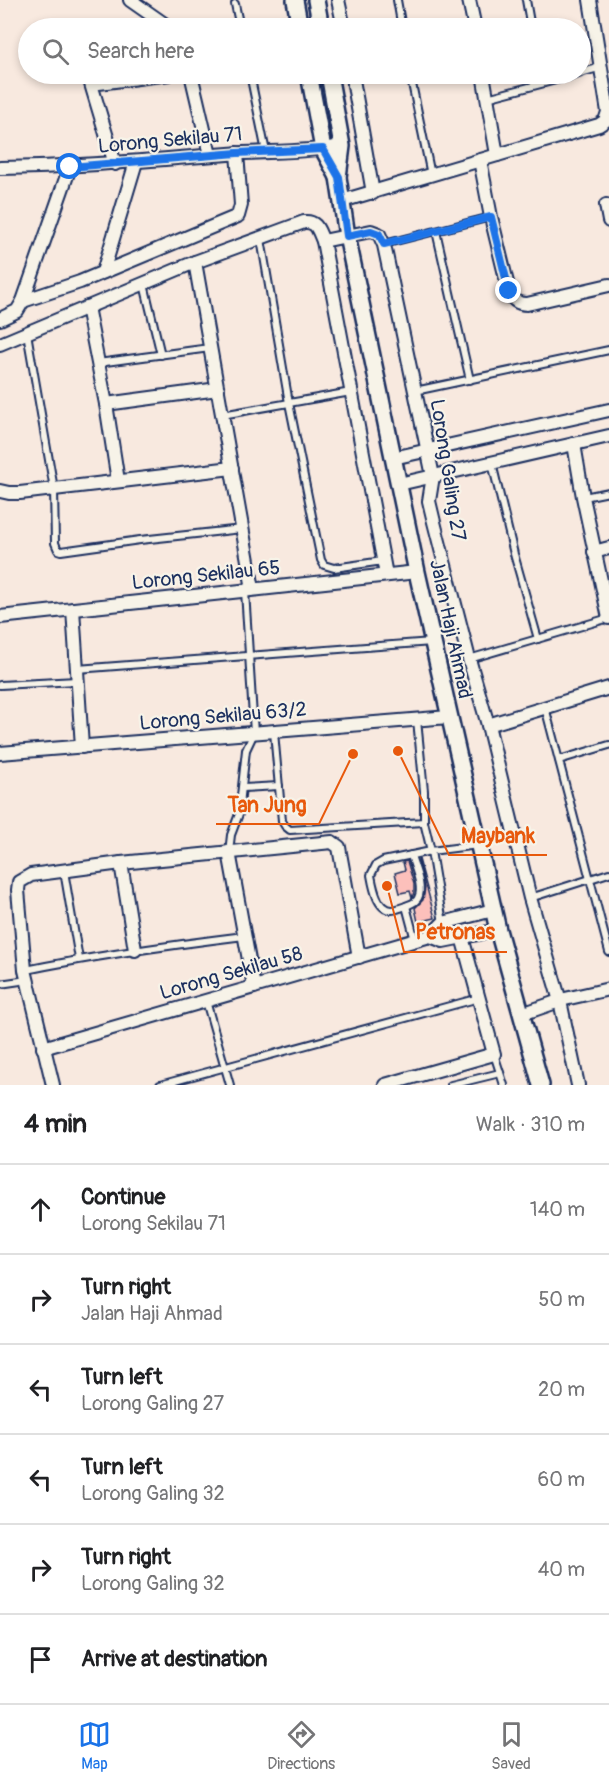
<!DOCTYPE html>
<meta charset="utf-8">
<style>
body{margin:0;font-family:Pangolin,sans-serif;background:#f6f6f6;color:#202124}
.stop{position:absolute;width:18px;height:18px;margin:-14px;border:4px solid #1a73e8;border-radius:50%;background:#fff}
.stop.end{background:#1a73e8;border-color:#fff;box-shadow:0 2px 6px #0008}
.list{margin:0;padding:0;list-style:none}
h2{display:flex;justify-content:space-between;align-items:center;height:78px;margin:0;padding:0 24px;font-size:26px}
h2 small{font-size:20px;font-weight:400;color:#757577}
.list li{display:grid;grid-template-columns:39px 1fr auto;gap:18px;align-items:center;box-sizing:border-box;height:90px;padding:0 24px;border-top:2px solid #e0e0e0}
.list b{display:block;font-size:22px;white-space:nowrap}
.list p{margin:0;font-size:20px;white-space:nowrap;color:#757577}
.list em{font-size:20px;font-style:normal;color:#757577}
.icon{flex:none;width:33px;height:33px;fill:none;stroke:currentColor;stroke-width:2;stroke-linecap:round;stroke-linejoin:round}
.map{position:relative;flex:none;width:609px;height:1085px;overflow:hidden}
.search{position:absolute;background:#fff;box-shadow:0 3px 9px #0003;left:18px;right:18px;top:18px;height:66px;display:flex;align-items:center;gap:15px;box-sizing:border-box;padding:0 21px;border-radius:33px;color:#757577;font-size:22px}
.sheet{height:618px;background:#fff}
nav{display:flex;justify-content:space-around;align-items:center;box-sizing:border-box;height:84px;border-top:2px solid #e0e0e0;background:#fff;font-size:16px;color:#757577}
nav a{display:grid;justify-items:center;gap:3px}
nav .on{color:#1a73e8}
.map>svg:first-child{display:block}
</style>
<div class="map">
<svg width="609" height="1085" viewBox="0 0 609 1085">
<rect width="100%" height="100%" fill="#f8e9df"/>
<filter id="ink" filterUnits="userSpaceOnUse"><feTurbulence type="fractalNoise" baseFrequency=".0167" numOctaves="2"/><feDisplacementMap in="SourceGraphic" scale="12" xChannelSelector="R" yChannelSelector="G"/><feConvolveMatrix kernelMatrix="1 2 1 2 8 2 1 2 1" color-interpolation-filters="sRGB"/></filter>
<g filter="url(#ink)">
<g fill="#fcc0bb" stroke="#1b2f5e" stroke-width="1.5">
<polygon points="418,859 419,859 435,918 418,922 415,908 423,900 425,888"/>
<polygon points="407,861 414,884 414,892 412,898 410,891 400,893 395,873 405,870 403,862"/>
</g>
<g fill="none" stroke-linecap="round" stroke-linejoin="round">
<g stroke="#1b2f5e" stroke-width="10">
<g id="service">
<polyline points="397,0 402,28"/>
<polyline points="526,0 531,28"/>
<polyline points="235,4 240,28"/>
<polyline points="580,73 602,67"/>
<polyline points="40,74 44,75 61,74"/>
<polyline points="250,74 266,152"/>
<polyline points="410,74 431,175"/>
<polyline points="541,74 543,83"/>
<polyline points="487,98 579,74"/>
<polyline points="436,231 470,380"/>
<polyline points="261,239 289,403 321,560 324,565 334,568 383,561"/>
<polyline points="384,244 491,217"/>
<polyline points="144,284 161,355"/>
<polyline points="27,333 54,489 55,543 58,550 61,551 140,540 242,529"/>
<polyline points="98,363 210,348"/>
<polyline points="415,391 609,350"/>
<polyline points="222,415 351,392"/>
<polyline points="492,463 514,554 538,639"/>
<polyline points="584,497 609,492"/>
<polyline points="469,659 609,618"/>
<polyline points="77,669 432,642"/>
<polyline points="0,685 77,681"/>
<polyline points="545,707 609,952"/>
<polyline points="274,732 282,821 285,826 290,830 424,822 424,791 417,720"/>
<polyline points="559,760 609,745"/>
<polyline points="243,788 279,786"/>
<polyline points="229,852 231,835 239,814 246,750 254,733 245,591"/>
<polyline points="64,871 79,959"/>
<polyline points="530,898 609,873"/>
<path d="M 406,906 C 410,904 416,903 418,898 C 424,887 414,867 411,855"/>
<polyline points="443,923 431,851 478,845"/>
<path d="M 415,940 L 406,906 C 402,907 396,910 392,910 C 377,911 373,886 371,875 L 376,865 L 383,861 L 431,851 L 424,822"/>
<path d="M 26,970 C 98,955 171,945 244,936"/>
<polyline points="0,984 27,980"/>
<polyline points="206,1001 230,1085"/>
<polyline points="494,1054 504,1085"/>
<polyline points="160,1085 479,998"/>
<polyline points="451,1085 500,1073"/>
</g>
</g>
<g stroke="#1b2f5e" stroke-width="16">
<g id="minor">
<polyline points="130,0 170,28"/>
<polyline points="338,0 344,28"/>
<polyline points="469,0 475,28"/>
<polyline points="191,74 210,155"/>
<polyline points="352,74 373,193"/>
<polyline points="483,74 497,155"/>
<path d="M 480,160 L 491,217 L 509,291 C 513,300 517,304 527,304 L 609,285"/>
<polyline points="115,164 91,84 169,74"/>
<path d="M 0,168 C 76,167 152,160 228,154 C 266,151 305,153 342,146"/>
<polyline points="342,201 599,125 605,121 608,112 590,0"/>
<polyline points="606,205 609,221"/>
<polyline points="323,241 371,231 379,234 384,245 433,476 429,501 434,522 469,659 488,725 530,898 560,1001 578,1085"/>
<polyline points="195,262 253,589"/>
<polyline points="103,272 136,162"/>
<polyline points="23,301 80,282 238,216 241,205 237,153"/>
<polyline points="87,307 106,404 118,481"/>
<polyline points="0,319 17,311 23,301 70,167"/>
<path d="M 0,344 L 195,262 L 304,222 C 317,221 318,230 323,241 L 386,575"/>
<polyline points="106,404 218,389"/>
<polyline points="574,444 583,497 609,618"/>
<polyline points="393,458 609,410"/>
<polyline points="399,484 609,436"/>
<polyline points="0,491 9,493 20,493 232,468"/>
<polyline points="594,552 609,548"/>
<polyline points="73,609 82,747"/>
<polyline points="0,617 417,572"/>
<polyline points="488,725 609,688"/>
<polyline points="0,753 449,717"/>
<polyline points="229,852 254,987"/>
<polyline points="121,863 135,950"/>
<polyline points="430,936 443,941 498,930"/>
<polyline points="522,1014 565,999 609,989"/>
<polyline points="43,1048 430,936 443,923 493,910"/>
<polyline points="53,1085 25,970 18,890 19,882 31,875 121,863 332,842 339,847 340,853 359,957"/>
<polyline points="385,1085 494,1054 462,937"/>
</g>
</g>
<g stroke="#1b2f5e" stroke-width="20">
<g id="tertiary">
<polyline points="295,0 300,28"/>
<polyline points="316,0 321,28"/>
<polyline points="309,74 323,149 338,177"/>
<polyline points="329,74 342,146 338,177 347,236 417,572 498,930 541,1085"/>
</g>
</g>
<use href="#service" stroke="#f7f3e8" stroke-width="6"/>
<use href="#minor" stroke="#f7f3e8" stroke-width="12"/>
<use href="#tertiary" stroke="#f7f3e8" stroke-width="15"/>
</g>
</g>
<g fill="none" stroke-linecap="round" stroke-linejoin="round" filter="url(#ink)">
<polyline stroke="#1a73e8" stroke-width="8" points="70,167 237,153 323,149 339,177 347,236 371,231 379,234 384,244 491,217 509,291"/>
</g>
<g text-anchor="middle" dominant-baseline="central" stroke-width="4.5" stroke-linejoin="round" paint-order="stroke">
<g font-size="20" fill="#1b2f5e" stroke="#f7f3e8">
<text transform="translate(170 140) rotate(-5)">Lorong Sekilau 71</text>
<text transform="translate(448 470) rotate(81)">Lorong Galing 27</text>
<text transform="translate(206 575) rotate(-6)">Lorong Sekilau 65</text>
<text transform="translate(451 629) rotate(78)">Jalan Haji Ahmad</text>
<text transform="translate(223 716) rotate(-5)">Lorong Sekilau 63/2</text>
<text transform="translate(231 973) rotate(-16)">Lorong Sekilau 58</text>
</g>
</g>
<path fill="none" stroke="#e8590c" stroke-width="2" d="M353 754L319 824H216M398 751L449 855H547M387 886L404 952H507"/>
<g fill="#e8590c" stroke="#f7f3e8" stroke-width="2">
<circle cx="353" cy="754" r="6"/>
<circle cx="398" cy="751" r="6"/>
<circle cx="387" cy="886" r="6"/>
</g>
<g font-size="21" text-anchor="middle" font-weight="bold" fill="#e8590c" stroke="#f7f3e8" stroke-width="4.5" stroke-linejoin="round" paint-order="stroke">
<text x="267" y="812">Tan Jung</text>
<text x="498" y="843">Maybank</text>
<text x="455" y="939">Petronas</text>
</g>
</svg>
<div class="stop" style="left:70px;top:167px"></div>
<div class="stop end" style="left:509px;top:291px"></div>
<div class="search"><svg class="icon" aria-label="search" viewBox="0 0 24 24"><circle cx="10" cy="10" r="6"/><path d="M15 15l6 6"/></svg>Search here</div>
</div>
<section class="sheet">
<h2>4 min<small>Walk · 310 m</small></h2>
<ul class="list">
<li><svg class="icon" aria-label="ahead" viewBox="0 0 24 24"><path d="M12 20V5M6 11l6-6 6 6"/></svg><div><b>Continue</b><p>Lorong Sekilau 71</p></div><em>140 m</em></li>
<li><svg class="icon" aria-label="right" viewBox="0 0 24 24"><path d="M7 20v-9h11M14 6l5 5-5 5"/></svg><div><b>Turn right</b><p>Jalan Haji Ahmad</p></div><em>50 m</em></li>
<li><svg class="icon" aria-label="left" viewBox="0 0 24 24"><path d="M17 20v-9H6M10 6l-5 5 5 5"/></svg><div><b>Turn left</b><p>Lorong Galing 27</p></div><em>20 m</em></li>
<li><svg class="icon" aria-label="left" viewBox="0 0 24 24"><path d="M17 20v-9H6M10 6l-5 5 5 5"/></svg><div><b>Turn left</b><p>Lorong Galing 32</p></div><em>60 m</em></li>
<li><svg class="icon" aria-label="right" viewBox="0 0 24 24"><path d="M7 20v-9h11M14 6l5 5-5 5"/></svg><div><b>Turn right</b><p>Lorong Galing 32</p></div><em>40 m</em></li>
<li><svg class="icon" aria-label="arrive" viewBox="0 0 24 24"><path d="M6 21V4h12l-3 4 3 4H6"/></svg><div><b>Arrive at destination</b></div></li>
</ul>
</section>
<nav>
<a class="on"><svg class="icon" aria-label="map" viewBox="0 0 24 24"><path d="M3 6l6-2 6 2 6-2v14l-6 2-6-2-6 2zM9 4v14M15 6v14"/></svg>Map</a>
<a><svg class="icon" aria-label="directions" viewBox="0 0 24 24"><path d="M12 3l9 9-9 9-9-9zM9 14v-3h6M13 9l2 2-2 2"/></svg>Directions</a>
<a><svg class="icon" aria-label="saved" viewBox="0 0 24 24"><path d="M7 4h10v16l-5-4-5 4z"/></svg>Saved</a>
</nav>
